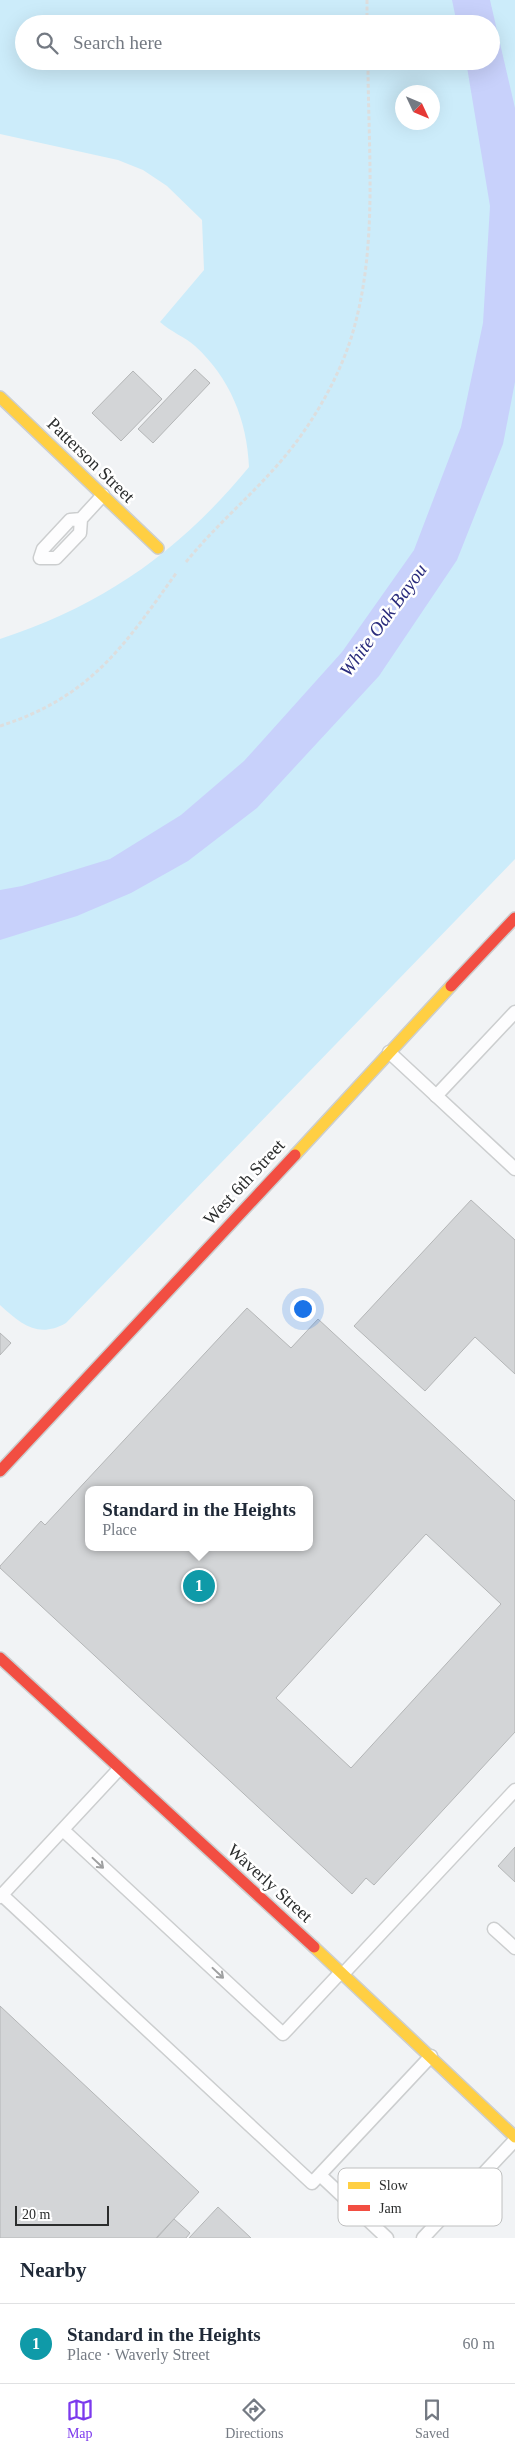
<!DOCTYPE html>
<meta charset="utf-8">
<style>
body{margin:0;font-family:"Times New Roman",serif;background:#f6f6f7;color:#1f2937}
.compass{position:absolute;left:395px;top:85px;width:45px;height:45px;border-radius:50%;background:#fff;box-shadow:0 5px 20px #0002;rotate:134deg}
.scale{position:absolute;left:15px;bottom:12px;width:94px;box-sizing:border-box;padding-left:5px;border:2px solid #2b2d2d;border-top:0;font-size:14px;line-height:18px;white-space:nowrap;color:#2b2d2d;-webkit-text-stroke:4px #fff;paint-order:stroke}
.you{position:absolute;left:302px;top:1308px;width:18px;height:18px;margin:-12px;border:4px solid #fff;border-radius:50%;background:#1a73e8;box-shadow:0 0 0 8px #1a73e833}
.badge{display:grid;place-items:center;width:32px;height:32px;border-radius:50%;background:#7c3aed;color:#fff;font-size:16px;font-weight:700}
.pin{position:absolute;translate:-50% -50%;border:2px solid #fff;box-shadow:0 1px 5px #0006}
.popup{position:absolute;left:85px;top:1486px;width:228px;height:65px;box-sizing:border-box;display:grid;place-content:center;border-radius:10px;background:#fff;filter:drop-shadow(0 1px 4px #0005);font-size:16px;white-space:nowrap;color:#747a83}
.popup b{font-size:19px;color:#1f2937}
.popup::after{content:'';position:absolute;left:50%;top:100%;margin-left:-10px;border:10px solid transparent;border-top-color:#fff}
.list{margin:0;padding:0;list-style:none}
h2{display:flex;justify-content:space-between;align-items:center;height:65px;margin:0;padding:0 20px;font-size:21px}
h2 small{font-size:16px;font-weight:400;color:#747a83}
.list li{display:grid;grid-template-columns:32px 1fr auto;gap:15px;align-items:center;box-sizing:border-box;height:80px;padding:0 20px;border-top:1px solid #e0e1e3}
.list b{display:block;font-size:19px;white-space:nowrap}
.list p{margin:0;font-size:16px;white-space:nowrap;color:#747a83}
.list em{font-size:16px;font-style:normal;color:#747a83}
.icon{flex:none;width:28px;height:28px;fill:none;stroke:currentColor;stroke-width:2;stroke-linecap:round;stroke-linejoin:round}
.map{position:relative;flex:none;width:515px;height:2238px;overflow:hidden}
.search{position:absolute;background:#fff;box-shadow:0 5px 20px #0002;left:15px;right:15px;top:15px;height:55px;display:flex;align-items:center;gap:12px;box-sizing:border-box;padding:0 18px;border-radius:28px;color:#747a83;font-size:19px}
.sheet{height:145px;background:#fff}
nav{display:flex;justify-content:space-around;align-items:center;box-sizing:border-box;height:70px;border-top:1px solid #e0e1e3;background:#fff;font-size:14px;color:#747a83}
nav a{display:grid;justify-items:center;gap:2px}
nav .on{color:#7c3aed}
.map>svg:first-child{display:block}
</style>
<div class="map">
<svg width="515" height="2238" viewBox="0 0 515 2238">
<rect width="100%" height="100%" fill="#f1f3f5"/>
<path fill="#ccecfa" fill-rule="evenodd" d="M 0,0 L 515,0 L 515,859 L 66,1323 C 38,1339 21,1324 0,1305 L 0,639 C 104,605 180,551 249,467 C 247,420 230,378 195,346 C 185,337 171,332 160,322 L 204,270 L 202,220 L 167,186 L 143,170 L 118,160 L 0,134 ZM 24,24 L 491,24 L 491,61 L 24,61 ZM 402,92 L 432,92 L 432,122 L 402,122 Z"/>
<polygon fill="#c8d1fb" points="452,0 490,0 515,108 515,382 503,444 457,560 379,676 257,808 188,861 131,893 77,916 0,940 0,890 22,886 110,859 181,815 244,761 342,652 414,550 461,427 483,323 490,206 466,61 491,61 491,24 457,24"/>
<g fill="#d3d5d7" stroke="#b4b6b7" fill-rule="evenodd">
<polygon points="195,369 210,383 153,443 138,429"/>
<polygon points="133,371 162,399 121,441 92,413"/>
<polygon points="471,1200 515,1240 515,1374 475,1337 425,1391 354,1326"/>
<path d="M 247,1308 L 291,1348 L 318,1319 L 515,1501 L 515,1732 L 374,1885 L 366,1878 L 352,1894 L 0,1568 L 0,1566 L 41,1521 L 45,1525 ZM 89,1490 L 309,1490 L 309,1547 L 89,1547 ZM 426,1534 L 501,1604 L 351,1768 L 276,1698 Z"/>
<polygon points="0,1333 11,1343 0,1355"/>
<polygon points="515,1847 515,1882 498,1866"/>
<polygon points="0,2006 199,2192 156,2238 0,2238"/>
<polygon points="218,2207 251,2238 189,2238"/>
<polygon points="174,2219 190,2233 186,2238 157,2238"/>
</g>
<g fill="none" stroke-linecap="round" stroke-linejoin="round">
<g stroke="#cccecf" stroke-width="15">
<g id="lane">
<polyline points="81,519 70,520 43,549 40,558 56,558 80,533 81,519 103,495"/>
<polyline points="389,1052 515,1169"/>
<polyline points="436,1096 515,1012"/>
<polyline points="63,1830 283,2034 341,1972"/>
<polyline points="2,1895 312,2183 431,2056"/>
<polyline points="0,1897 119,1769"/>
<polyline points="494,1929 515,1948"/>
<polyline points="343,1974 515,1790"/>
<polyline points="320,2175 387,2238"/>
<polyline points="423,2238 515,2140"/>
</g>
</g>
<g stroke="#cccecf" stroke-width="14">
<g id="slow">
<polyline points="0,397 158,548"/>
<polyline points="295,1155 451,986"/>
<polyline points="314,1947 515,2137"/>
</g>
</g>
<g stroke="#cccecf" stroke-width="14">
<g id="jam">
<polyline points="451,986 515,918"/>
<polyline points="0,1471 295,1155"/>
<polyline points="0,1658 314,1947"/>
</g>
</g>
<g stroke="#dddede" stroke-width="3" stroke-dasharray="4 2.5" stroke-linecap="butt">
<polyline points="367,0 367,24"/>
<path d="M 186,562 C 219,521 261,488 294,445 C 319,412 343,369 354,328 C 378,243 368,149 368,61"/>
<path d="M 0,726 C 91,697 124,646 177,572"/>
</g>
<use href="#lane" stroke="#fdfdfe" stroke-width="12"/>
<use href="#slow" stroke="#ffcf43" stroke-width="11"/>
<use href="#jam" stroke="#f24e42" stroke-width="11"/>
</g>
<defs><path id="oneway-shaft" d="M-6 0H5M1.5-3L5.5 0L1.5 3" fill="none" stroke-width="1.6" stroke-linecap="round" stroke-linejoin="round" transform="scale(1.25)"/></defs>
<g stroke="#9e9fa0">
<use href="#oneway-shaft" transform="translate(98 1863) rotate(43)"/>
<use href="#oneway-shaft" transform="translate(218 1973) rotate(43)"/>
</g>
<g text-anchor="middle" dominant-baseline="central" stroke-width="5" stroke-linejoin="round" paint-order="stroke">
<g font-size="18" fill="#2b2d2d" stroke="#fff">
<text transform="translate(91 460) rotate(44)">Patterson Street</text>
<text transform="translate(244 1182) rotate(-47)">West 6th Street</text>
<text transform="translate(270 1883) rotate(42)">Waverly Street</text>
</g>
<g font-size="19" font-style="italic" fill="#292b7c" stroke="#fff">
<text transform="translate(383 620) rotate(-54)">White Oak Bayou</text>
</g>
</g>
<rect x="338" y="2168" width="164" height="58" rx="8" fill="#fff" stroke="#bfc0c0" stroke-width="1"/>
<rect x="348" y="2182" width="22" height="7" fill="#ffcf43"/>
<rect x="348" y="2205" width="22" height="6" fill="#f24e42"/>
<g font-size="14" fill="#2b2d2d">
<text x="379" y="2190">Slow</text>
<text x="379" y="2213">Jam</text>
</g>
</svg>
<svg class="compass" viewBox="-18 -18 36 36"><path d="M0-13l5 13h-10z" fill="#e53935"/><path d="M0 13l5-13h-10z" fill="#747a83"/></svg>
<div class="scale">20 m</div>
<div class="you"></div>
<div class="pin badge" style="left:199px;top:1586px;background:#0f9aa8">1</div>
<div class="popup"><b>Standard in the Heights</b>Place</div>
<div class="search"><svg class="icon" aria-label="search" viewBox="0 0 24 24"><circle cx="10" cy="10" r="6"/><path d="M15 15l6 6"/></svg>Search here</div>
</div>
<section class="sheet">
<h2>Nearby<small></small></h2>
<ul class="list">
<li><span class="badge" style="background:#0f9aa8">1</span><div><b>Standard in the Heights</b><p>Place · Waverly Street</p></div><em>60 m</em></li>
</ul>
</section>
<nav>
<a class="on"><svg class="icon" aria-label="map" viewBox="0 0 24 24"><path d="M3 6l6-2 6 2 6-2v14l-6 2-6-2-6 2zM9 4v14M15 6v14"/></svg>Map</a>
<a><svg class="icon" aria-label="directions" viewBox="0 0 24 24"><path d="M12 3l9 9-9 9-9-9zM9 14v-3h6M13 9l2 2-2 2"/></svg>Directions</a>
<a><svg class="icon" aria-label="saved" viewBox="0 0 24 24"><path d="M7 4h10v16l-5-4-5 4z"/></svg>Saved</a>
</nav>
